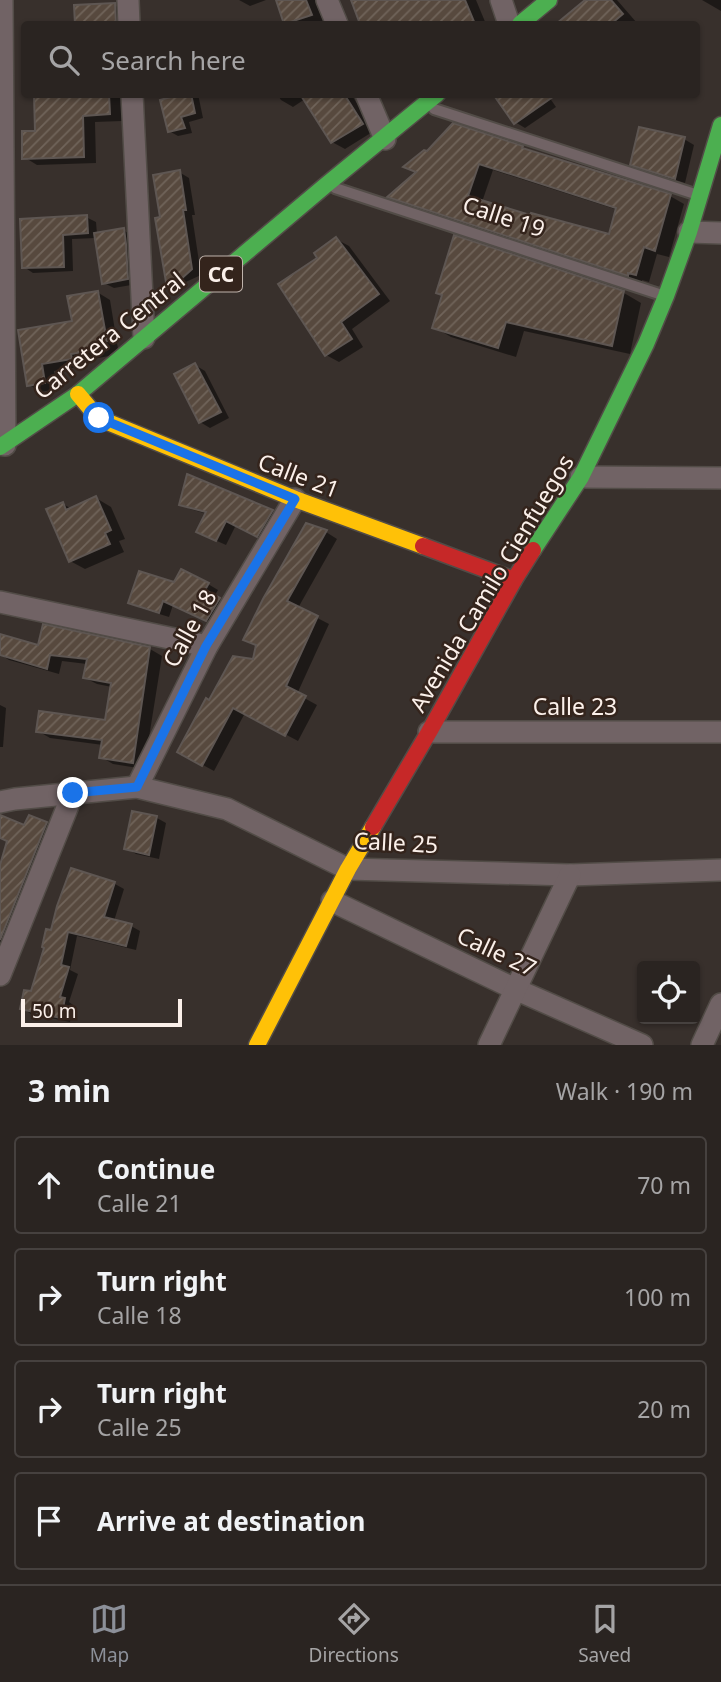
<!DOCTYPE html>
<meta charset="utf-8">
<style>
body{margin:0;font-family:"Noto Sans",sans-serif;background:#322c2a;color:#f1f3f6}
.controls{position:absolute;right:21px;bottom:21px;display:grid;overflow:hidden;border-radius:7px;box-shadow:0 2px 5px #0004}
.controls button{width:63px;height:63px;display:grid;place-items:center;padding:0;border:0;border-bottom:2px solid #46413f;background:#2a2421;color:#f1f3f6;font:35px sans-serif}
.scale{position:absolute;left:21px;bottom:18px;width:161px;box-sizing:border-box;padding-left:7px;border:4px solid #fbf0ea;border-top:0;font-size:19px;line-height:24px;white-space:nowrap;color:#fbf0ea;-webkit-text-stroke:5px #34241c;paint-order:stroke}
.stop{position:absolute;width:21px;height:21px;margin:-16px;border:5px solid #1a73e8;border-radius:50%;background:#fff}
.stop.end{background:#1a73e8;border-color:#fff;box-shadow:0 2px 7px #0008}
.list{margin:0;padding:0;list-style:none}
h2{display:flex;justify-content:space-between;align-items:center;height:91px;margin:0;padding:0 28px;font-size:30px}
h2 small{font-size:23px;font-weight:400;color:#a5a4a5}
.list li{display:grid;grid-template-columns:46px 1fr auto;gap:21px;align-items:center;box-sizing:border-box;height:98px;margin:0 14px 14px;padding:0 14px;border:2px solid #46413f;border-radius:7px}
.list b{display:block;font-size:26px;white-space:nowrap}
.list p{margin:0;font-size:23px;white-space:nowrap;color:#a5a4a5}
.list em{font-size:23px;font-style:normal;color:#a5a4a5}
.icon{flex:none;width:38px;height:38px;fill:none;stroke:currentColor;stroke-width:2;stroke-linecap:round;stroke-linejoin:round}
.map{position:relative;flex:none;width:721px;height:1045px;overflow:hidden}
.search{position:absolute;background:#2a2421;box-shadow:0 2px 5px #0004;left:21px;right:21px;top:21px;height:77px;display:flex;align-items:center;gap:18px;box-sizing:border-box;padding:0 24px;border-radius:7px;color:#a5a4a5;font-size:26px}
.sheet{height:539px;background:#2a2421}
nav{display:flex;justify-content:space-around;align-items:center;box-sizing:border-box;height:98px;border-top:2px solid #46413f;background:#2a2421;font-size:19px;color:#a5a4a5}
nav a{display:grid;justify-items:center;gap:4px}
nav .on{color:#8c9099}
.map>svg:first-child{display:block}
</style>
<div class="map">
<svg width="721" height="1045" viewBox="0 0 721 1045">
<defs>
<pattern id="building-hatch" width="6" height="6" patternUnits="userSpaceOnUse" patternTransform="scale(1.75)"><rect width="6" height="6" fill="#57493e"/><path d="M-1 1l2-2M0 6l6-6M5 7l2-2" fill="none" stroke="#70645a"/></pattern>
</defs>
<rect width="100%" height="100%" fill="#38302c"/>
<g fill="#0007" fill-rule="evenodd">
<polygon points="239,0 266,0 250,6"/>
<polygon points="278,0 315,0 324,24 286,24"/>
<polygon points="353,0 476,0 486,24 362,24"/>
<polygon points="587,0 617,0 637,23 635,24 559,24"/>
<polygon points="702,0 721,0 721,11"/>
<polygon points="114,5 124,10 125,24 77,24 76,6"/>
<polygon points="35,94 121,94 122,121 95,122 96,163 37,165 24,157 37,133"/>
<polygon points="166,94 198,94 203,118 189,122 192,133 178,136 169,131"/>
<polygon points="277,94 351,94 374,131 345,149 332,142 305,99 293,107 281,100"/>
<polygon points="547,94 556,107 525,128 515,122"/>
<polygon points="684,139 694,145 685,183 642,169 632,164"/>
<path d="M 522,148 L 528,151 L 670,196 L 684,204 L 669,257 L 657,254 L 649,282 L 642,280 L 642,282 L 403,204 L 390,196 L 419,172 L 428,153 ZM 493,170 L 618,210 L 610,236 L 531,218 L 482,202 Z"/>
<polygon points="179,172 189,178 195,215 192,215 201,275 177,286 167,280"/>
<polygon points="86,217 96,222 97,234 123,230 133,236 137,284 114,288 104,283 96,238 72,239 73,271 33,273 24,267 22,220"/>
<polygon points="455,238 624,293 641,303 630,354 524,331 516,357 451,337 434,327 444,295"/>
<polygon points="336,239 349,246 390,301 352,329 363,347 339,362 326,355 320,258"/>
<polygon points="97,292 110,300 118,349 109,356 83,361 84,366 54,371 57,389 41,392 29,385 20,331 74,322"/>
<polygon points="195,365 205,371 229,418 210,428 200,422"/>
<polygon points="188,477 272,511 282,517 267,541 236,525 226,545 208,537 207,514 190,509 181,504"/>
<polygon points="96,498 111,507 125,539 119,541 124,552 85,569 70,561 63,504 72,509"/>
<polygon points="326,532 337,539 298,608 329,624 297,694 317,705 298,741 245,713 214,771 179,752 210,702 254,661 258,647 245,639"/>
<polygon points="175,584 208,584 218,590 214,597 229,605 217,625 173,605 169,617 140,608 130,602"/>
<polygon points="44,627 150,649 162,656 144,769 113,764 101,757 103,745 50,738 38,731 107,722 112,687 97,684 85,678 87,664 62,661 59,674 9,660 0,654 0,645 39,648"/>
<polygon points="0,705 6,708 3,747 0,747"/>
<polygon points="134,813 157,818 166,823 159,859 136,854 126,848"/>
<polygon points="46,823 56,829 0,969 0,872 8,841 0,837 0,826 25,827"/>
<polygon points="72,870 115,884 124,889 114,921 131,926 140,931 136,950 77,936 70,970 78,974 69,1002 73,1005 70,1022 31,1014 22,1008 32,993"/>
</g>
<g fill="url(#building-hatch)" stroke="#5e5652" stroke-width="2" fill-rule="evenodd">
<polygon points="276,0 306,0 312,15 284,24"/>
<polygon points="351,0 465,0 475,24 360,24"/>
<polygon points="585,0 611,0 623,14 611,24 556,24"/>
<polygon points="115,3 116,24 75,24 74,5"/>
<polygon points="34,94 109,94 110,114 83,116 84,157 22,159 22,131 35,131"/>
<polygon points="182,94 191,94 195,113 181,117 185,128 168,132 160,100"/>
<polygon points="300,94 344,94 363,124 331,143"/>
<polygon points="493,94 557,94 514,124"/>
<path d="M 453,123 L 523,146 L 522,148 L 671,194 L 655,251 L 644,247 L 636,275 L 628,273 L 628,276 L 387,197 L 416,172 L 403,167 L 424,150 L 427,151 ZM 479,164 L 616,208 L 609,234 L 531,213 L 530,215 L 468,196 Z"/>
<polygon points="639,127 685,137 675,179 630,165"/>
<polygon points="180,170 186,210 183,210 192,269 181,279 166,282 155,218 160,217 153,175"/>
<polygon points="87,215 88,233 63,235 64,267 22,268 20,219"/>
<polygon points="124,228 126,244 128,279 102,284 94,233"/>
<polygon points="454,235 624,291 612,346 506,322 498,348 432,328 442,295 436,293"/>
<polygon points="336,237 379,294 341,322 352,339 325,356 278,284 317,258 314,253"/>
<polygon points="98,291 107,341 96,350 71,354 72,359 42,364 45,383 27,386 18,330 72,321 67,296"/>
<polygon points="195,363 221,412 199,423 174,374"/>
<polygon points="187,474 273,510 257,537 226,521 216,541 196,532 206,512 179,505"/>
<polygon points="96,496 111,530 105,533 110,544 69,562 46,509 63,502 66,510"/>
<polygon points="306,523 327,530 287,601 318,616 286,686 306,696 285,736 233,708 202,766 177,752 206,698 209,700 233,656 253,659 256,645 243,640 263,599"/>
<polygon points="181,569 209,583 205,590 220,598 206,621 163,601 159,613 128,603 139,571 174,582"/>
<polygon points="43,624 150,647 133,763 99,758 102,740 36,732 39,711 105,720 111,683 83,678 87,659 50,655 47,669 0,655 0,634 38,645"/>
<polygon points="132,811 157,816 149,855 124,849"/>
<polygon points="0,815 24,825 29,815 47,822 0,940 0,865 7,841 0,838"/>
<polygon points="71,868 115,882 104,917 132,924 126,946 68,932 61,965 69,967 60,997 65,998 61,1018 20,1009 24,990 31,991 44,948 42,947 46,929 51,930 57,906"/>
</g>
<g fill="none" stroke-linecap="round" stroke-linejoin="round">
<g stroke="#524c47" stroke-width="14">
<g id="lane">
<polyline points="434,109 698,195"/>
<polyline points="335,188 662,295"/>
</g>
</g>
<g stroke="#524c47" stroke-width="24">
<g id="street">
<polyline points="2,0 5,445"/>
<polyline points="128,0 129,24"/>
<polyline points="327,0 337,24"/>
<polyline points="501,0 509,24"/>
<polyline points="132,94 144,338"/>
<polyline points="366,94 385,139"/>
<polyline points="689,232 721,233"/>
<polyline points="581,477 721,478"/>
<polyline points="0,602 207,646"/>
<polyline points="429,732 721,732"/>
<polyline points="137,787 207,646 295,499"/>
<polyline points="0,802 15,799 137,787 227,809 348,869 570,875 721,870"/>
<polyline points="332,901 515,989 642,1045"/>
<polyline points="0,975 73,793"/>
<polyline points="489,1045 570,875"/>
<polyline points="702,1045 721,1004"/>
</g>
</g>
<g stroke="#524c47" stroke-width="19">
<g id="fast">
<polyline points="520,24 549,0"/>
<polyline points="0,447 78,394 326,185 437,94"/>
<polyline points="533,550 581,477 646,344 666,296 689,232 721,125"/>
</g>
</g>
<g stroke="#524c47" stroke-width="19">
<g id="slow">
<polyline points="78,394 98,418 295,499 423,546"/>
<polyline points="257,1045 348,869 373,827"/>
</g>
</g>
<g stroke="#524c47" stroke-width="19">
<g id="jam">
<polyline points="423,546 514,580"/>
<polyline points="373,827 429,732 514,580 533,550"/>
</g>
</g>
<use href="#lane" stroke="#716365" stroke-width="10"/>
<use href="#street" stroke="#716365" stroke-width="21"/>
<use href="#fast" stroke="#4caf50" stroke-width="16"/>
<use href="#slow" stroke="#ffc107" stroke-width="16"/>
<use href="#jam" stroke="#c62828" stroke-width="16"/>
</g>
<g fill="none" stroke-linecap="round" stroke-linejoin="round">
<polyline stroke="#1a73e8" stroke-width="9" points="73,793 137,787 206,646 295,499 99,418"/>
</g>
<g text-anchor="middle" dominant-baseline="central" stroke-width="5" stroke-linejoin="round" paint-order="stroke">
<rect fill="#34241c" stroke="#bfb3ac" stroke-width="2" x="200" y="256.5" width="42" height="35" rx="5"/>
<g font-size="21" font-weight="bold" fill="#fbf0ea">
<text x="221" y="274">CC</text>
</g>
<g font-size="23" fill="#fbf0ea" stroke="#34241c">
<text transform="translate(504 216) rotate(18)">Calle 19</text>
<text transform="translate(109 335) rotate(-39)">Carretera Central</text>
<text transform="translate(299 475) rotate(21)">Calle 21</text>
<text transform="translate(491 583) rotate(-59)">Avenida Camilo Cienfuegos</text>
<text transform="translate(189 628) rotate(-61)">Calle 18</text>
<text x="575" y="706">Calle 23</text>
<text transform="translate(396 842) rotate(3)">Calle 25</text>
<text transform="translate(497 951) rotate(25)">Calle 27</text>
</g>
</g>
</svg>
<div class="controls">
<button><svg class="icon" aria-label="locate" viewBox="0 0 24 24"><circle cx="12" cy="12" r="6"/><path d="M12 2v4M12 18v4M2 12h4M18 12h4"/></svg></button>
</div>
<div class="scale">50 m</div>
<div class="stop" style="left:99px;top:418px"></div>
<div class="stop end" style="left:73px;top:793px"></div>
<div class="search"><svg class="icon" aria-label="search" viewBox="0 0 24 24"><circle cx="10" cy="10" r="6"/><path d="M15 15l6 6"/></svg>Search here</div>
</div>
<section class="sheet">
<h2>3 min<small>Walk · 190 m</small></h2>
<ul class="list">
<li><svg class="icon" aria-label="ahead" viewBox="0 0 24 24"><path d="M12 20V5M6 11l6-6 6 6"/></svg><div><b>Continue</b><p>Calle 21</p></div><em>70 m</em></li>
<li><svg class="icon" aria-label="right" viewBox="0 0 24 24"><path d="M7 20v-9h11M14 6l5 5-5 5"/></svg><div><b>Turn right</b><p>Calle 18</p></div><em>100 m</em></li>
<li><svg class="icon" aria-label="right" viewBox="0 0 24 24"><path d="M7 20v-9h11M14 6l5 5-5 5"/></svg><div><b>Turn right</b><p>Calle 25</p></div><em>20 m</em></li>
<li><svg class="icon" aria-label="arrive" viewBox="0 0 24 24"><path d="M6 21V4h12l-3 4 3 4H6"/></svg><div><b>Arrive at destination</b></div></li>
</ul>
</section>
<nav>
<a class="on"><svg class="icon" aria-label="map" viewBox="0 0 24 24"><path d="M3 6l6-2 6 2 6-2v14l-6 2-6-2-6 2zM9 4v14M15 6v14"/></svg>Map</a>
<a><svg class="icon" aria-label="directions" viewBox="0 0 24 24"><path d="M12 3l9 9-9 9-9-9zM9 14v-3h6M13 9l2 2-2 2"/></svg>Directions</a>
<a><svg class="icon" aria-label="saved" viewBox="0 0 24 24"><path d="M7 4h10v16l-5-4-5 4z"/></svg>Saved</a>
</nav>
